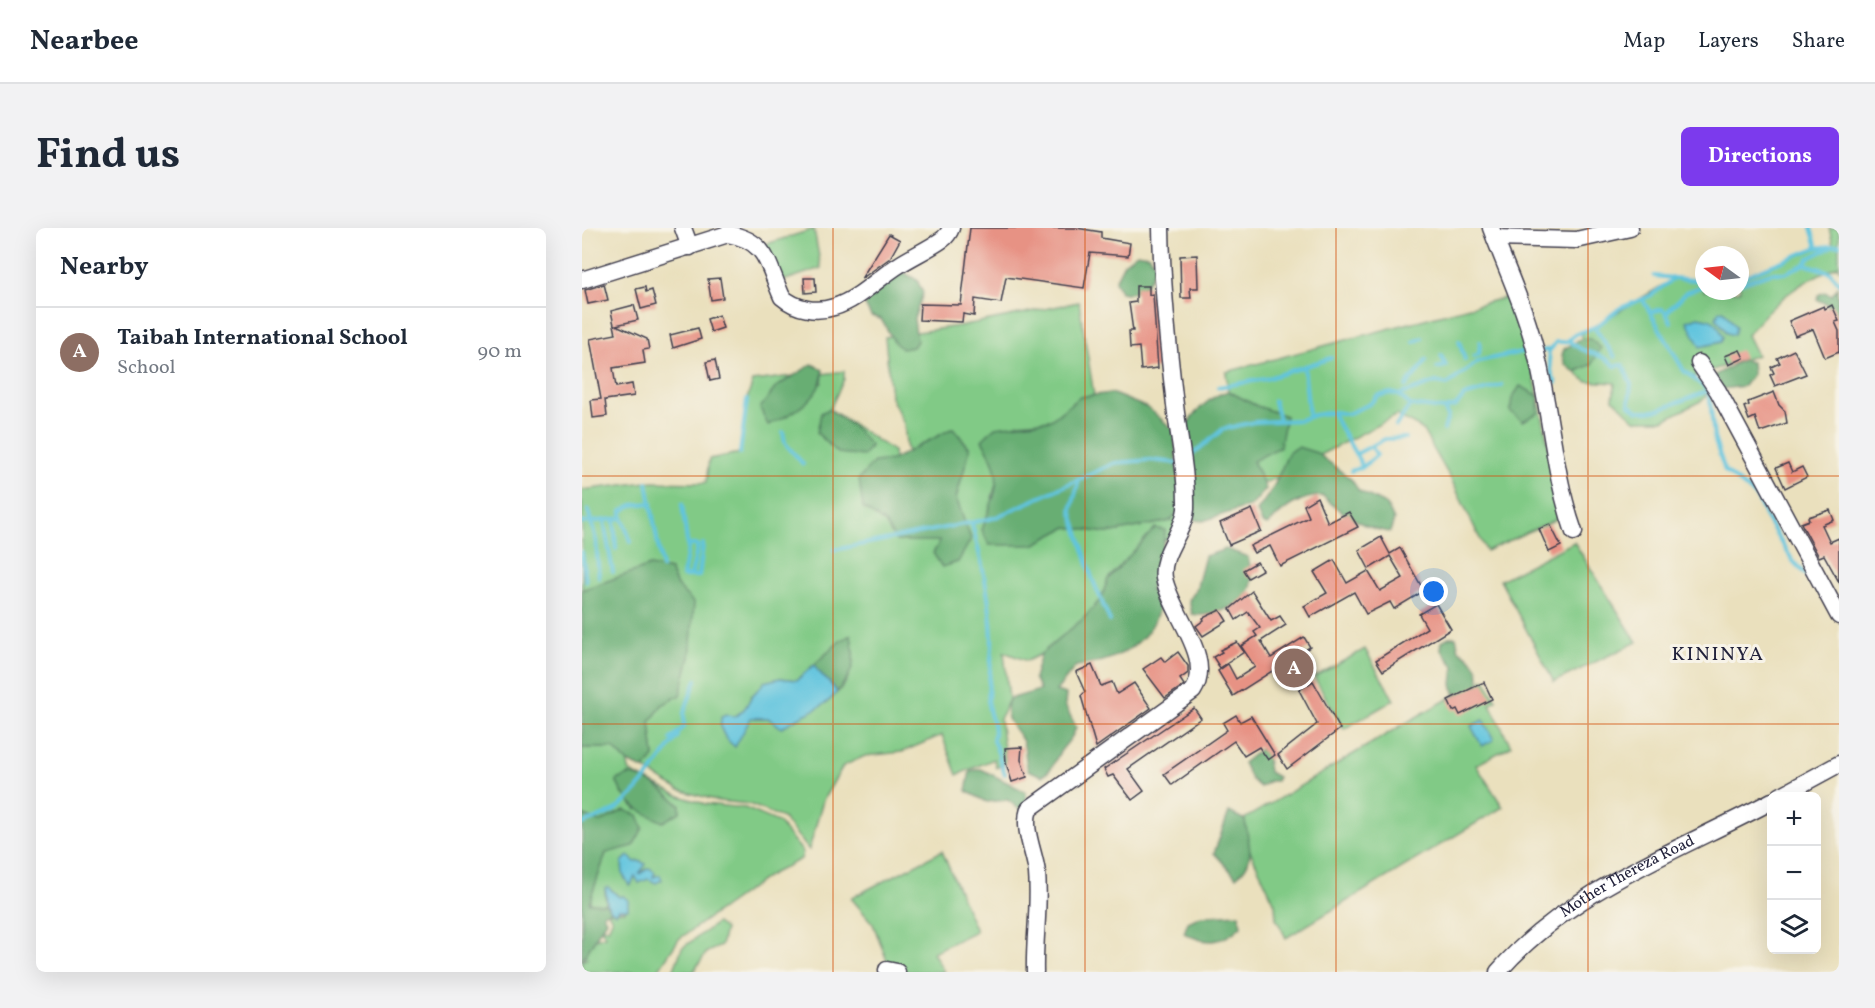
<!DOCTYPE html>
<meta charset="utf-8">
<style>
body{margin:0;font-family:Vollkorn,serif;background:#f2f2f3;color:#1f2937}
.controls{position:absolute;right:18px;bottom:18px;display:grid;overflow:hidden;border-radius:9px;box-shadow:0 6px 24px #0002}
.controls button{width:54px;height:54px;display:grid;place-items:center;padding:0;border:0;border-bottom:2px solid #e0e1e3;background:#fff;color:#1f2937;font:30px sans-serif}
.compass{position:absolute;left:1113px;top:18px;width:54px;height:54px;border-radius:50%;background:#fff;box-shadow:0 6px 24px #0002;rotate:285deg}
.you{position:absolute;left:852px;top:364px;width:21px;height:21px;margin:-15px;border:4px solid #fff;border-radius:50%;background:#1a73e8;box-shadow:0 0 0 9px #1a73e833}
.badge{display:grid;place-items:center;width:39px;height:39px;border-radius:50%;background:#7c3aed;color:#fff;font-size:20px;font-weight:700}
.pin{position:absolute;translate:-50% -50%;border:3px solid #fff;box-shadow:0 2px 6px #0006}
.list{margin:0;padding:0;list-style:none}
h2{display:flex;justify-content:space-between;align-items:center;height:78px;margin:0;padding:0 24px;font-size:26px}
h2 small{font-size:20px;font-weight:400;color:#747a83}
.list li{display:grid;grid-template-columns:39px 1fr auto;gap:18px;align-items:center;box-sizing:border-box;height:90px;padding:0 24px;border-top:2px solid #e0e1e3}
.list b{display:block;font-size:22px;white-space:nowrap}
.list p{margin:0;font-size:20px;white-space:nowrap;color:#747a83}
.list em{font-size:20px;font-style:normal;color:#747a83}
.icon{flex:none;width:33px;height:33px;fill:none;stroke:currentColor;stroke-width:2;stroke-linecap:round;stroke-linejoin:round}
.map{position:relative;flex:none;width:1257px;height:744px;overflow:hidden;border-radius:9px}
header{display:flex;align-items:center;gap:36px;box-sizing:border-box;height:84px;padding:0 30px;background:#fff;border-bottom:2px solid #e0e1e3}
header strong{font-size:28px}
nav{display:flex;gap:33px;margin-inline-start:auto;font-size:21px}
.intro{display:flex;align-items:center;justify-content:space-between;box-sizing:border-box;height:144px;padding:0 36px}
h1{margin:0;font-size:42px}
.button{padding:15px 27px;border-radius:9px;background:#7c3aed;color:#fff;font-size:21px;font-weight:700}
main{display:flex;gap:36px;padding:0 36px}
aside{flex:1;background:#fff;border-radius:9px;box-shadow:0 6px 24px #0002}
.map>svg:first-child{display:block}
</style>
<header>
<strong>Nearbee</strong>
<nav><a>Map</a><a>Layers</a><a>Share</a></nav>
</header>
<div class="intro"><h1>Find us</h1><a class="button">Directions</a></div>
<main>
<aside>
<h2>Nearby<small></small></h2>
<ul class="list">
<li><span class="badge" style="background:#8d6e63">A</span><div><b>Taibah International School</b><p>School</p></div><em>90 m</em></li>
</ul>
</aside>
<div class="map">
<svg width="1257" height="744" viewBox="0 0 1257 744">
<rect width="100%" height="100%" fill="#f7f3e8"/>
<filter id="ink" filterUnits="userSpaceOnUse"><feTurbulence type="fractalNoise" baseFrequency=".0167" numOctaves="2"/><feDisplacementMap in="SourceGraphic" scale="12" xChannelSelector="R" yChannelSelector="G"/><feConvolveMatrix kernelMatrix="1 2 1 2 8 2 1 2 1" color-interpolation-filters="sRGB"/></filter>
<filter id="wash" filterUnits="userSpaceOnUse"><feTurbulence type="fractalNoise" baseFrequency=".008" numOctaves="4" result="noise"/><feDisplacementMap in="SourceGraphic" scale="24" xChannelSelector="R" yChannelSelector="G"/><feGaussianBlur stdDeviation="1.35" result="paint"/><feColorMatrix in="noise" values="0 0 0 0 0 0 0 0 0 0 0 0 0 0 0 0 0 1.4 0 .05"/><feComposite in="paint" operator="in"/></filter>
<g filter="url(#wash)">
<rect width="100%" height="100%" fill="#eae0bd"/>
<g fill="#81ca86" stroke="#527660" stroke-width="1.5" fill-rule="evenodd">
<path d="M 1247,0 L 1257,0 L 1257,41 L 1255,38 C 1215,55 1192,74 1165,107 L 1175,127 L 1110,149 L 1122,158 L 1124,168 L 1121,172 L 1082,192 L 1053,192 L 1031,171 L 1033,155 L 1004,153 L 993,144 L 1010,136 L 1008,112 L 999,111 L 999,106 L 1091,51 L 1122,53 L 1122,63 L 1158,63 L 1158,50 L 1235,20 L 1251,17 Z"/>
<polygon points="232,1 239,40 198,54 181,17"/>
<polygon points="929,68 940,89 981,288 904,323 870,253 840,201 815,187 738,227 707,224 696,249 681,256 671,233 704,188 675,179 646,163 644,144"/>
<path d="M 497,74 L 512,167 L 498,169 L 469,192 L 436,195 L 413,234 L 416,249 L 410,270 L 451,317 L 485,299 L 525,305 L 588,293 L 599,280 L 588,309 L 526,351 L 519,371 L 502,390 L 459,426 L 445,433 L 422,424 L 427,471 L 418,491 L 424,535 L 414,540 L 412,531 L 375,547 L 360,507 L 320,524 L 283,528 L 261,538 L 241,572 L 227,622 L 201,590 L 167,576 L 137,573 L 97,562 L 62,541 L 72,528 L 68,494 L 80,477 L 98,467 L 108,429 L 111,375 L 95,358 L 88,342 L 68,338 L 0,362 L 0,262 L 65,254 L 124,255 L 127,231 L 158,225 L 165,171 L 171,153 L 211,148 L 194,159 L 240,155 L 241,146 L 262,143 L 262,151 L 248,181 L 311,223 L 312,231 L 281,280 L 303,295 L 314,313 L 389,311 L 374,270 L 388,220 L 371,200 L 325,225 L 322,196 L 309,169 L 303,109 L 383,97 ZM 269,407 C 278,473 241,468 200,499 L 186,490 L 140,488 L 144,486 L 152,489 L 165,481 L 169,468 L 198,450 L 215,452 L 258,413 Z"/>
<polygon points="992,314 1055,414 972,454 918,352"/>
<polygon points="783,421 812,472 762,501 732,449"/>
<path d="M 903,451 L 914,472 L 908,476 L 929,518 L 894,537 L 921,579 L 704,710 L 694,690 L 693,676 L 655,595 C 738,548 818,495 903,451 Z"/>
<path d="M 0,520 L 31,520 L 45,534 L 48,544 L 95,567 L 123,576 L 163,580 L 196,594 L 221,624 L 219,631 L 186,648 L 97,711 L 75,744 L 0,744 L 0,733 L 6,730 L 1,729 L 13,711 L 23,708 L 20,702 L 22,699 L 26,701 L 30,692 L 26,684 L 43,683 L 45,672 L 41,668 L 37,669 L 30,662 L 23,661 L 24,676 L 7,675 L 24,625 L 18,594 L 0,587 ZM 47,547 L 55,583 L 39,564 L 35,552 Z"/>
<polygon points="360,623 394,703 351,724 362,744 328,744 307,738 291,696 269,670"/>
<polygon points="135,695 143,701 139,718 125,724 111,744 91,744 100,720"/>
</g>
<g fill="#68ae73" stroke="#456857" stroke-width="1.5">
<path d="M 555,25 L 567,27 L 573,35 C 570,53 559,69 539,64 L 533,53 L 542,35 Z"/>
<path d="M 321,44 L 335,52 L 341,65 L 332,91 L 335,113 L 331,119 L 320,121 L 313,115 L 299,91 L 289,88 L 283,77 C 289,57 301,47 321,44 Z"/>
<polygon points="1255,60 1257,89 1254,91 1244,75 1235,72 1236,67 1242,64 1250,67"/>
<polygon points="999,111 1008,111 1019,120 1010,136 993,144 983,136 980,127 982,121"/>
<polygon points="1160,132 1170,134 1171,146 1162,158 1140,161 1133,147"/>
<path d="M 230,136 L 241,142 C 240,171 209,187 186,197 L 178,180 L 194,159 Z"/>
<polygon points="938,158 957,168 956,185 941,193 928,183 930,170"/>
<path d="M 646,163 L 675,178 L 704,188 L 698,219 L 671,233 L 684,261 L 670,277 L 621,293 L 612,292 C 610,274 599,218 603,203 C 609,185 629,168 646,163 Z"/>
<path d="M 529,165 L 566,180 L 592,202 L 599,280 L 588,293 L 525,305 L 485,299 L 451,317 L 407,317 L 400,302 C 414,260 424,252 400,212 L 413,199 L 469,192 L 498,169 Z"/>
<polygon points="247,181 274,201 289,218 281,228 256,225 235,205 239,185"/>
<polygon points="371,200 388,221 374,270 389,311 376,334 360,339 351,325 358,313 314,313 303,295 281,280 277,251 292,234 310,232"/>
<path d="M 716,219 L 735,225 L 769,251 L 777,263 L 805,277 L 812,292 L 808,304 C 783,301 758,285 741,268 C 717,268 702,281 685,297 L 680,295 L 675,283 L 691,260 L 707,224 Z"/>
<path d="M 573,300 L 583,302 C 584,316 571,346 568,363 L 579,368 C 575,413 536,434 494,438 L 474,463 L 484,466 L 483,477 L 494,499 C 491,511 485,514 478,524 C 469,537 476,536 460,548 L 446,542 C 443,533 444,523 441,514 C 435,499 419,495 427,471 L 458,462 L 452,450 L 459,426 L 502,390 L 519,371 L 526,351 Z"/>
<path d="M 644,321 L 666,329 C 667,336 671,345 670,353 C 669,376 629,391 610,386 L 607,372 L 614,362 L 623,328 Z"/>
<polygon points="68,338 88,342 95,358 112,375 108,429 98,467 80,477 68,494 72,529 62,541 45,534 31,520 0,520 0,362"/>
<path d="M 269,407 C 274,435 273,442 255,464 C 248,453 238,448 232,437 L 258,413 Z"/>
<path d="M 867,409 L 874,409 L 877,422 C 890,430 900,440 896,457 L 884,467 L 872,465 L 870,456 L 872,438 L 859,421 L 860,413 Z"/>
<polygon points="680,520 684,522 687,544 696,549 694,553 688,553 678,559 669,551 661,535"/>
<polygon points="399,541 444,564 445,579 438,582 426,572 405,574 384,563 388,543"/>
<path d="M 47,547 C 66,548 84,565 98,577 L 98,584 L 81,594 C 59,584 43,576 34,552 Z"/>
<polygon points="42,582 56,587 61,600 51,618 24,625 7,675 24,676 29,683 21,686 24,692 0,733 0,587 18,594"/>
<path d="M 647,584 L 663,592 C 666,616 676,632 654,649 L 632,625 Z"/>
<path d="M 657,686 L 659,698 C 641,716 624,717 602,705 L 606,694 L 619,688 Z"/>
</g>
<g fill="#60c4de" stroke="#41738c" stroke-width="1.5">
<polygon points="1141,82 1154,99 1152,107 1145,105 1134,90 1137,83"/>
<path d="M 1116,89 C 1131,91 1136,94 1141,109 L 1139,114 L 1118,119 L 1105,93 Z"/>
<path d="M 232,437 C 238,448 248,453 255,464 C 244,481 215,487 200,500 L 186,490 L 169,490 L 153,519 C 143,511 135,501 140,488 L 144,486 L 152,489 C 164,481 162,481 169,470 C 172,464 178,461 182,454 L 198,450 L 215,452 Z"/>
<polygon points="901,492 912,512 900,518 889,498"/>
<polygon points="46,628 53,634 57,633 64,636 57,646 67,640 73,644 71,649 78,647 80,652 74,655 66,651 57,655 53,648 49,657 47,657 41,647 40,634"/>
<path d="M 26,659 L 37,669 L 41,668 L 46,672 L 46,681 L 37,681 L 34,685 C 22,681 26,670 23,660 Z"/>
</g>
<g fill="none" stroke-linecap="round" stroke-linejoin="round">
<g stroke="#60c4de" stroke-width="4">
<polyline points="1229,0 1235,19"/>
<polyline points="1223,36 1248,44 1257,55"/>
<polyline points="1072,48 1122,53"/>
<polyline points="1158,50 1233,20 1257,17"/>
<polyline points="1158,55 1189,45 1203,45 1223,36 1227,30 1247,20"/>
<polyline points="1061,72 1102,143 1127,163 1132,210 1143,243 1175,269 1183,288 1211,333 1231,355"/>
<polyline points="1069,84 1080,81 1084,85 1104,64 1122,58"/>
<polyline points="1084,85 1089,94"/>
<polyline points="1012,99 1033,129"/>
<path d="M 987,112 C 1000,127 1021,124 1033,138 L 1041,137 L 1049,156 L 1047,176 L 1055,183 L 1073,183 L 1126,163"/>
<polyline points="877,113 883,132"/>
<polyline points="832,114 840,110"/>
<polyline points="966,122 970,147 974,155"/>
<polyline points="959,123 969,121 974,114 984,114 994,106 1015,98 1038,80 1068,68 1091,51"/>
<polyline points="892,128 897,126 898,114"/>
<polyline points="722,138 727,189"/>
<polyline points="855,140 864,138 859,127"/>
<path d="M 824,158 C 831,148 839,142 844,132"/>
<polyline points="636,159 683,151 749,130"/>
<polyline points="817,167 828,177 862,181 866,188 862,202"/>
<polyline points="692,173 697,192"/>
<polyline points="862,181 874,178 882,168 920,157"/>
<polyline points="750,185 781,239"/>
<polyline points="814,198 828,177"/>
<polyline points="201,204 203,215 221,236"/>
<polyline points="158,225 165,171"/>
<polyline points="774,226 803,211 823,210"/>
<polyline points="605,231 641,201 672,194 718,192 732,187 753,184 765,186 788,176 795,168 809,165 817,167 854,154 865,157 897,133 949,122"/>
<polyline points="769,243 781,239 795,227 789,218"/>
<polyline points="497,252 489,282 510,350 528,393"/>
<polyline points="65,254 80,340"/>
<polyline points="100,276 106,321 101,348 117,348 121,316"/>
<polyline points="6,282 14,312 17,350"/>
<polyline points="40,290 49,314"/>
<polyline points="32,292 34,321"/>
<polyline points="22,294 31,344"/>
<polyline points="0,295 40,290 40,283 50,277 69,275"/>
<path d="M 390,296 C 400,335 409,372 410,413 C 410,433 406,453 406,473 C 406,489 415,495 411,513 C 418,524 417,535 423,546"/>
<polyline points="105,317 116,317 109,348"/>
<polyline points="252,322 412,290 533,235 568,232 596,235"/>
<polyline points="0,324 4,353"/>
<path d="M 0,596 C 13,590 27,588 38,578 C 61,560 78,531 96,508 L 89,511 L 102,499 L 102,485 L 114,452"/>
</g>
</g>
<g id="blocks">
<g fill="#e79284">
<polygon points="388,0 494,0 519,4 519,10 548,15 546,28 508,25 502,60 424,49 419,75 393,71 392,88 381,86 380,94 337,92 338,76 379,77"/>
<polygon points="307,6 318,12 308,30 279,51"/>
<polygon points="615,27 616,60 608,60 609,70 599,70 598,28"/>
<polygon points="138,50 141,70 129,72 126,51"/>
<polygon points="222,50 233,50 234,64 223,65"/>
<polygon points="22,56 26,72 6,76 3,62"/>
<polygon points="554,58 567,58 567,67 571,66 576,140 559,142 557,119 548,120 547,103 551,103 547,75 554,74"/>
<polygon points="63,59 64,64 70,62 74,77 59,81 54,61"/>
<polygon points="52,77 56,92 34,97 65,111 67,121 61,122 63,135 31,140 34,159 50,156 52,168 23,172 25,188 11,190 9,172 19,171 8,111 34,106 29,83"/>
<polygon points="1250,77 1257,93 1253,94 1257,103 1257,124 1243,130 1231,101 1213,108 1207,93 1242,78 1243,81"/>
<polygon points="137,87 141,100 129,104 125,91"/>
<polygon points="116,100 119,111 91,120 88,107"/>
<polygon points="1158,122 1162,130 1147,137 1143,128"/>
<polygon points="1212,122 1224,146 1193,158 1188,147 1192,145 1189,139 1198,135 1195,130"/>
<polygon points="133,132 137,151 128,153 124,134"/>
<polygon points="1192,164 1197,177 1203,183 1205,195 1178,204 1173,189 1167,192 1162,179 1167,177 1166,174"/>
<polygon points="1206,235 1210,244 1220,239 1225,249 1203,260 1194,240"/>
<polygon points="735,269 746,295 767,284 776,299 698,338 688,318 672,325 668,318 727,289 722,277"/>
<polygon points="670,281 679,303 647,317 638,295"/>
<polygon points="1248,282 1252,292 1240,297 1248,314 1257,310 1257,354 1242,327 1237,329 1219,295 1227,292 1226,289"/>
<polygon points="968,296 979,318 967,324 957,301"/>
<polygon points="799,309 808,326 818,320 842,363 812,381 808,374 784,386 772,364 728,389 722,378 745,365 732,344 752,332 765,355 786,343 798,363 821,350 808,328 787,341 777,322"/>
<polygon points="675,334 680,342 666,350 661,342"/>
<polygon points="670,363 689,393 698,388 704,397 679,413 689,430 722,409 728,419 651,468 636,443 646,436 654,451 673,439 659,418 675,408 672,404 678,400 666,384 654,392 648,381"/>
<polygon points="854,376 869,401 801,443 794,432 845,400 837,386"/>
<polygon points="638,382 645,393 621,408 614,398 622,392 621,390"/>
<polygon points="655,414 662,424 638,440 631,429 640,424 638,422"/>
<polygon points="596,424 606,438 606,445 598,451 602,457 583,470 561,441 579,429 583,434"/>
<polygon points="510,437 519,458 530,454 535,466 552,455 569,480 514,519 499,468 503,464 494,444"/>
<polygon points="731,453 758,501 705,541 696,527 735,496 717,462"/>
<polygon points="902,454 910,471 878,487 875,481 871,483 866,472"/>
<polygon points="612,480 619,490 546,541 562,563 550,572 531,547 526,549 522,541"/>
<polygon points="654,487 658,494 669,488 693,527 686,532 677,519 662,528 652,513 590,557 582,546 645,502 641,495"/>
<polygon points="440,519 439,532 445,549 430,554 424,535 423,520"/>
</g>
</g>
</g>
<g filter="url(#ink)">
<use href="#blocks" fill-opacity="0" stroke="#403e4e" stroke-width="1.5"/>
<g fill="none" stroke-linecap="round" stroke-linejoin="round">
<g stroke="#403e4e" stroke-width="19">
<g id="minor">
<polyline points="101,0 108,19"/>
<path d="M 909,0 C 925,43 945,84 955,129 C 969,187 972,247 992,304"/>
<polyline points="913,10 994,12 1048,0"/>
<path d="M 0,52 L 146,6 C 186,13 185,36 200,69 C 214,81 234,85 252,79 C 276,72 296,50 317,37 C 331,28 347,21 361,11 C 365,8 367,5 369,0"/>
<polyline points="1117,135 1136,163 1257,388"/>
<polyline points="1198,568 1257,536"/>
<polyline points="305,742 315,744"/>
<path d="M 453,744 C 452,711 458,678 455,645 C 453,625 440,601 447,581 L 611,463 C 633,430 589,386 582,350 C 578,325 602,305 604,281 C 605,246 597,212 593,177 C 586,118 580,59 579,0"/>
<path id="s1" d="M 916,744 C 987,662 1096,623 1190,573"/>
</g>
</g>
<use href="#minor" stroke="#fff" stroke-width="16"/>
</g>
</g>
<path fill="none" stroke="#d45411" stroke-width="1.5" stroke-opacity="0.55" d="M 251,0 L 251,744M 503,0 L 503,744M 754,0 L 754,744M 1006,0 L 1006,744M 0,248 L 1257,248M 0,496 L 1257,496"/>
<g text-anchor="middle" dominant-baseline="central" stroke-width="6" stroke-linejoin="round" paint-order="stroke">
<g font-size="16" fill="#22223b" stroke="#f7f3e8">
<text stroke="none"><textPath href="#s1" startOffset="162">Mother Thereza Road</textPath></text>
</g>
<g font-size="20" letter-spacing="1.5" fill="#22223b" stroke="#f7f3e8">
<text x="1136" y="427">KININYA</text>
</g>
</g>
</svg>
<div class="controls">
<button>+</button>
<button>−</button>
<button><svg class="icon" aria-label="layers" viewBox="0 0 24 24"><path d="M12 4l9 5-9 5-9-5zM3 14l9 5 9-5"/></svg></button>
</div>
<svg class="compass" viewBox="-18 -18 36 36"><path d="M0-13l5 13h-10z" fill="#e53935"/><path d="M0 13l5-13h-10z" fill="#747a83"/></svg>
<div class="you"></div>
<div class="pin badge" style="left:712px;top:440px;background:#8d6e63">A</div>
</div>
</main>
